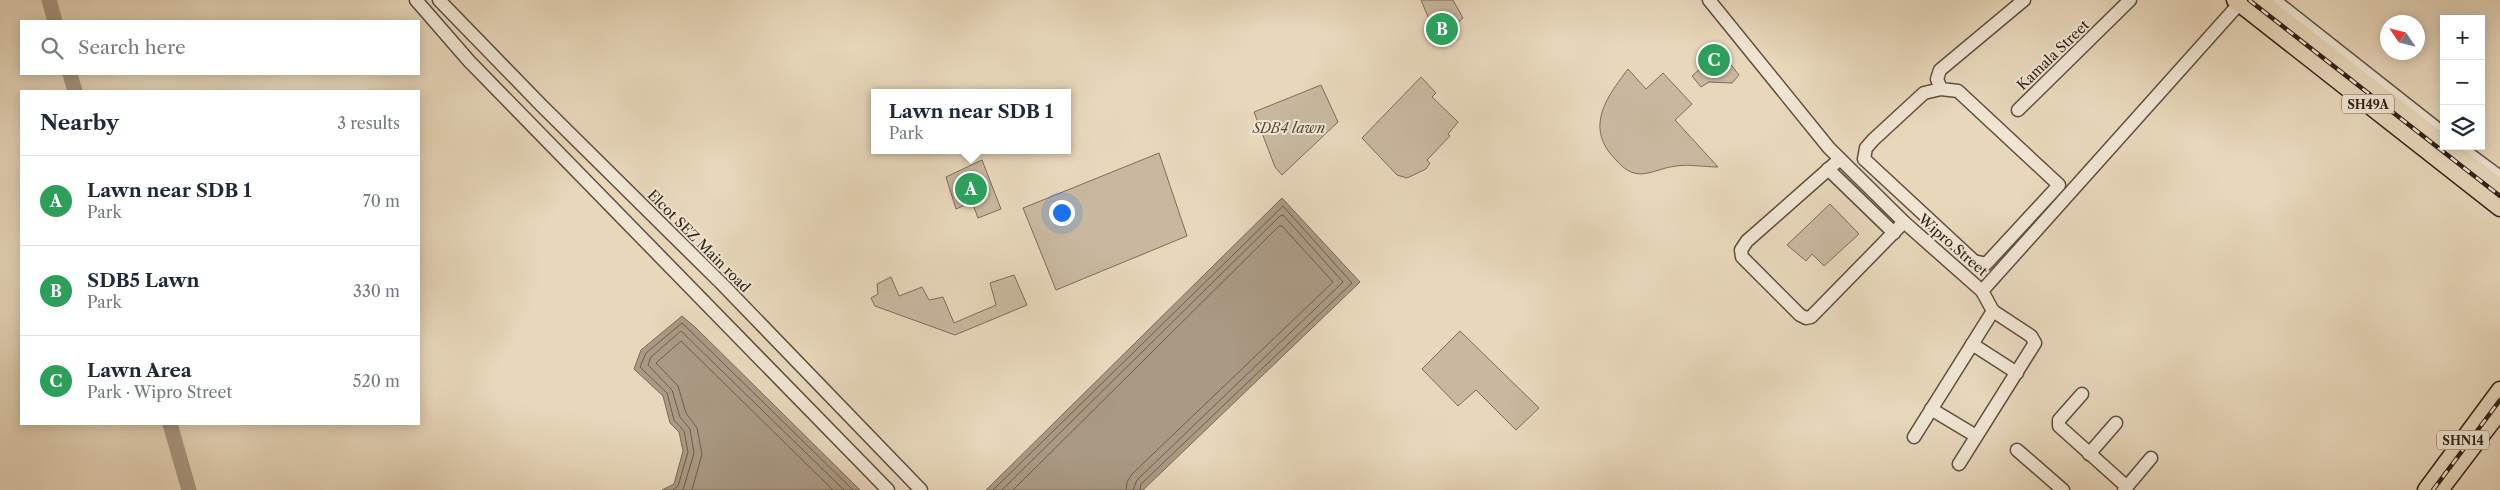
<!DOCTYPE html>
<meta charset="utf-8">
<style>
body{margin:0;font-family:"Libre Caslon Text",serif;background:#f6f6f7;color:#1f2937}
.controls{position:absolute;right:15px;top:15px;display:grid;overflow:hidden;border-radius:0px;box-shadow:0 2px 12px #0003}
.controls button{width:45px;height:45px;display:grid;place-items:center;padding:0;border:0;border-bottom:1px solid #e0e1e3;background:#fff;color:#1f2937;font:25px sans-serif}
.compass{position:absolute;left:2380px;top:15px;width:45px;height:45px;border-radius:50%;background:#fff;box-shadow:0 2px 12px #0003;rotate:305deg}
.you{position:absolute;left:1061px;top:212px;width:18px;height:18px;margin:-12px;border:4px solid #fff;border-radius:50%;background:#1a73e8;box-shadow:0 0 0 8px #1a73e833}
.badge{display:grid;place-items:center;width:32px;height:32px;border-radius:50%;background:#2563eb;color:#fff;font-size:16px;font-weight:700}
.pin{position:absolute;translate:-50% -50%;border:2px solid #fff;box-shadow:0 1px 5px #0006}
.popup{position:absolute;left:871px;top:89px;width:200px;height:65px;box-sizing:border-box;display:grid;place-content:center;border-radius:0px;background:#fff;filter:drop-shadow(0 1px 4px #0005);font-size:16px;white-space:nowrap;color:#747a83}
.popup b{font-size:19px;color:#1f2937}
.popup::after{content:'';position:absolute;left:50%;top:100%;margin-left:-10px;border:10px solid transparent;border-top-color:#fff}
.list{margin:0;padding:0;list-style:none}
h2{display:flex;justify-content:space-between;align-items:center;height:65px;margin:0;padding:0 20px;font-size:21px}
h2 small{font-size:16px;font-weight:400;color:#747a83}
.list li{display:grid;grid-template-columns:32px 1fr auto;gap:15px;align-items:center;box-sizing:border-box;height:90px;padding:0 20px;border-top:1px solid #e0e1e3}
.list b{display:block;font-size:19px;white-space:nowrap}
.list p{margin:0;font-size:16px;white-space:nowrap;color:#747a83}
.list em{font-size:16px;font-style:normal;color:#747a83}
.icon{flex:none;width:28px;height:28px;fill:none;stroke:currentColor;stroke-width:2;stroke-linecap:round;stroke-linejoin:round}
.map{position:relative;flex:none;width:2500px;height:490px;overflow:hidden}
.search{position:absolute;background:#fff;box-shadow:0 2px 12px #0003;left:20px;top:20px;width:400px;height:55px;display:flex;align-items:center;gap:12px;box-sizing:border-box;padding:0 18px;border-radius:0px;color:#747a83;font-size:19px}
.panel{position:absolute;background:#fff;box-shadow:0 2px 12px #0003;left:20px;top:90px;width:400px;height:335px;border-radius:0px}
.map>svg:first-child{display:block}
</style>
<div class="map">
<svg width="2500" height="490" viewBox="0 0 2500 490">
<rect width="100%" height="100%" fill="#e8d7bb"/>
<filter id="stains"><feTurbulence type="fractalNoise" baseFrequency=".004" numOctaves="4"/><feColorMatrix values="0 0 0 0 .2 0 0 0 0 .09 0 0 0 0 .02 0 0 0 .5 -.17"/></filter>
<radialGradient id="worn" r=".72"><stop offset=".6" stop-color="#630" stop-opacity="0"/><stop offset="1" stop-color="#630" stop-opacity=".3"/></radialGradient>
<g fill="#c9b89f" stroke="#7d6d5b">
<polygon points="1421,0 1453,0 1463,18 1438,41"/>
<polygon points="1717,47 1739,75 1732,83 1709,82 1701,87 1692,76 1701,68 1701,49"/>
<path d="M 1628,69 L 1646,89 L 1663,73 L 1692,104 L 1675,120 L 1718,167 C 1705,167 1689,164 1676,166 C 1665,167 1653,173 1642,174 C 1630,174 1623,168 1616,160 C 1584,128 1606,98 1628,69 Z"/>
<polygon points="1421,77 1436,93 1432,97 1458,122 1448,134 1450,136 1427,160 1430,163 1426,169 1407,178 1397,175 1362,138"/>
<polygon points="1321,85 1338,122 1282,175 1275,167 1254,112"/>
<polygon points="1159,153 1187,236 1056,290 1023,208"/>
<polygon points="982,160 1001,209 978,218 972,202 956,209 946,177"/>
<polygon points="1830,204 1859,234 1824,266 1812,254 1806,261 1787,245"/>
<polygon points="1014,275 1027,305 955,335 875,306 871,298 878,294 877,284 891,277 899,296 922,287 929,300 943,297 954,323 996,305 990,283"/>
<polygon points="1460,331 1539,408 1516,430 1476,390 1458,406 1422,369"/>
</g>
<g fill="#aa9983" stroke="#7a6958">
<polygon points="1282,198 1360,282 1143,490 986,490"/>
<polygon points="682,316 695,327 860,490 662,490 674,484 683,451 679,432 670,423 663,396 634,369 641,350"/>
</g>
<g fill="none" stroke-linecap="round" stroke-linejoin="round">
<g stroke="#6e5e4d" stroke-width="1">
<polyline points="673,490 678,486 688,452 684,431 674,420 667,393 640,367 646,353 682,323 853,490"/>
<polyline points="683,490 694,453 690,429 680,417 672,390 648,365 651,357 681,331 844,490"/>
<polyline points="692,490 702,454 697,428 686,413 678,386 656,363 681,341 833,490"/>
<polyline points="993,490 1283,206 1352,283 1141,484 1140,490"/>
<polyline points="1002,490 1280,216 1283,215 1343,282 1137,480 1133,490"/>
<polyline points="1013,490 1279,226 1282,226 1333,282 1132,474 1127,482 1126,490"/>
</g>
<g stroke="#aa9983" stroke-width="15">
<polyline points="49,0 55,21"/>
<polyline points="70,74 75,91"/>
<polyline points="170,424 189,490"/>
</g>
<g stroke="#5f4f40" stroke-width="15">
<g id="minor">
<polyline points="416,0 469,61 888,490"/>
<polyline points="439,0 542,106 723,285 921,490"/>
<polyline points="1709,0 1829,148 1904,222 1982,291 1993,311"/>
<polyline points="2274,0 2435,127"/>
<polyline points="1941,89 1958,91 2059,185 1986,264 1974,261 1864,159 1866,148 1873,140 1924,93 1941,89 1937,79 1940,70 2024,0"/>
<polyline points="2018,110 2130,0"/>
<polyline points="2461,148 2500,177"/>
<polyline points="1840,159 1747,241 1741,250 1742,257 1800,315 1806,318 1811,317 1904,222"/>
<polyline points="1828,169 1894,233"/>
<polyline points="1982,291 2239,4"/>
<polyline points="1972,344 2017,373"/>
<polyline points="2082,394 2059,420 2059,426 2127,487"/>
<polyline points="1931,409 1976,436"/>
<polyline points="1914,437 1993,311 2031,336 2035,343 1959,464"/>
<polyline points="2017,450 2063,490"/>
<polyline points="2089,454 2116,423"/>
<polyline points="2124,490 2151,458"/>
</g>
</g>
<g stroke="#312217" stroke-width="19">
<g id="major">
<polyline points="2235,0 2500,208"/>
<polyline points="2259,0 2444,144"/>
<polyline points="2446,146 2500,188"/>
<polyline points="2426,490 2500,390"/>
<polyline points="2440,490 2500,411"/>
</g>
</g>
<use href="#minor" stroke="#f0e5d3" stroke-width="12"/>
<use href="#major" stroke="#e8d7bb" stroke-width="16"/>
<g stroke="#312217" stroke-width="4.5">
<g id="rail">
<polyline points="2249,0 2500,196"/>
<polyline points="2433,490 2500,400"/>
</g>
</g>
<use href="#rail" stroke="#f0e5d3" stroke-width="2.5" stroke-dasharray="8" stroke-linecap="butt"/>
</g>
<g text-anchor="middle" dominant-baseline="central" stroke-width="4" stroke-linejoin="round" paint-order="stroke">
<g fill="#f0e5d3" stroke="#6a5c4f" stroke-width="1">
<rect x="2342" y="94.5" width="52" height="19" rx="4"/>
<rect x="2437" y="430.5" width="52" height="19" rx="4"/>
</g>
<g font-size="12" font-weight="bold" fill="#312217">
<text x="2368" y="104">SH49A</text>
<text x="2463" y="440">SHN14</text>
</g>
<g font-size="14" fill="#312217" stroke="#f0e5d3">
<text transform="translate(2053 55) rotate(-44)">Kamala Street</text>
<text transform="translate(699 241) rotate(45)">Elcot SEZ Main road</text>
<text transform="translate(1953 245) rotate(41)">Wipro Street</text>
</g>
<g font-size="14" font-style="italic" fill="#574839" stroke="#f0e5d3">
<text x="1289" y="128">SDB4 lawn</text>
</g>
</g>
<rect width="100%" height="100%" filter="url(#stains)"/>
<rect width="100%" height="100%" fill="url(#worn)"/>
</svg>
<div class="controls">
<button>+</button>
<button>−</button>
<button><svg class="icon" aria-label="layers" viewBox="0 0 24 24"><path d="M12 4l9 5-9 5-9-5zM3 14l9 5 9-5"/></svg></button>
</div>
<svg class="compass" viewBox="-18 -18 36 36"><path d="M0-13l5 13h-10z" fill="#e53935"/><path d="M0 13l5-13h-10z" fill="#747a83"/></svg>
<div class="you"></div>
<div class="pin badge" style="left:971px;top:189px;background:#2e9e5b">A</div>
<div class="popup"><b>Lawn near SDB 1</b>Park</div>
<div class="pin badge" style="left:1442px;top:29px;background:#2e9e5b">B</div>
<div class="pin badge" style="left:1714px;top:60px;background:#2e9e5b">C</div>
<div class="search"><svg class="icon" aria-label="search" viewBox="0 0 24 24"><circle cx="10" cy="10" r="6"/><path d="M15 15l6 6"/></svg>Search here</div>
<section class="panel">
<h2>Nearby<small>3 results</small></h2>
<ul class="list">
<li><span class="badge" style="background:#2e9e5b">A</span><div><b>Lawn near SDB 1</b><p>Park</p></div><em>70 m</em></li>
<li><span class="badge" style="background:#2e9e5b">B</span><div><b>SDB5 Lawn</b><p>Park</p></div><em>330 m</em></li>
<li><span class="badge" style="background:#2e9e5b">C</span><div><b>Lawn Area</b><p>Park · Wipro Street</p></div><em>520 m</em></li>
</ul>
</section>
</div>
